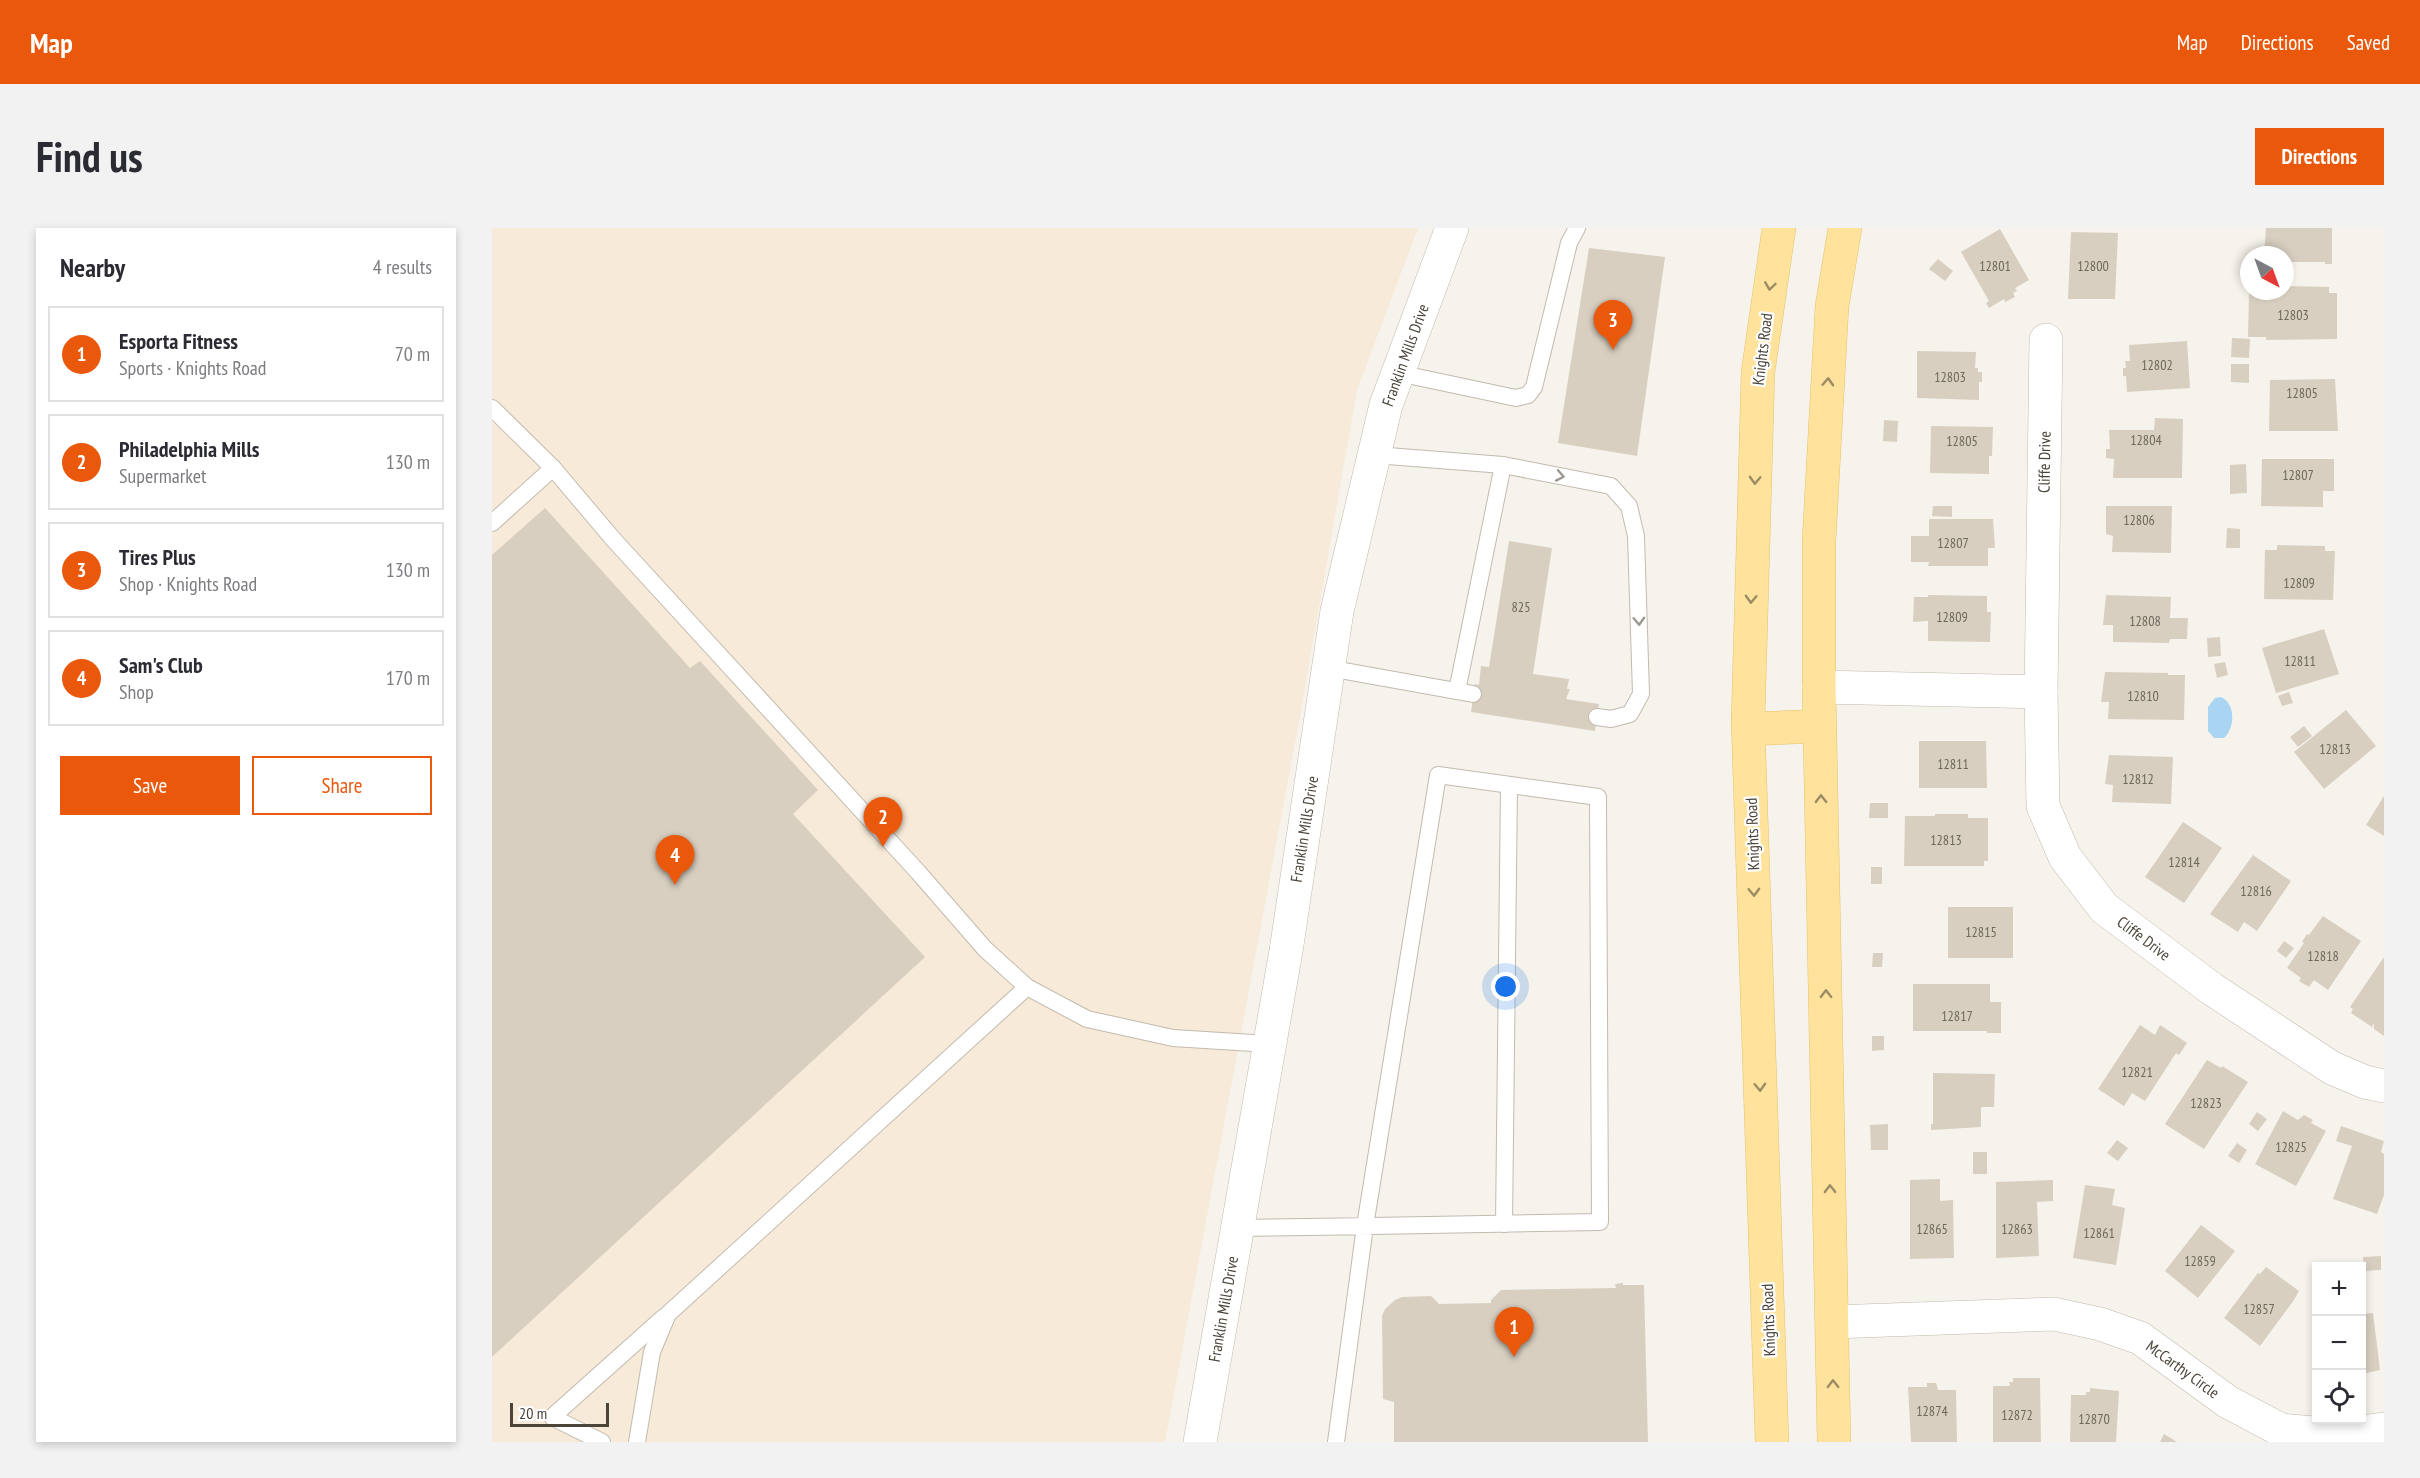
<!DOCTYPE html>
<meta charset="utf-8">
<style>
body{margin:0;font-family:"PT Sans Narrow",sans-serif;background:#f2f2f3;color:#2b2b33}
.controls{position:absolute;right:18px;bottom:18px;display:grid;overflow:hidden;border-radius:0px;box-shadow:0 3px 9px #0003}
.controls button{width:54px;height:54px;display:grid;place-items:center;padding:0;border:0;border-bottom:2px solid #e1e1e2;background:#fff;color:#2b2b33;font:30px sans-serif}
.compass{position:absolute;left:1748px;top:18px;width:54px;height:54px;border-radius:50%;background:#fff;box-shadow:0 3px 9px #0003;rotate:139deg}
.scale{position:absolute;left:18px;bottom:15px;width:99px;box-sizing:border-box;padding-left:6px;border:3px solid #4b4439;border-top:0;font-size:16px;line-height:21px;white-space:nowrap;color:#4b4439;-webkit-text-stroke:4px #fff;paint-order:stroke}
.you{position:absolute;left:1014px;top:759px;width:21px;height:21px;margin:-15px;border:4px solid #fff;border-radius:50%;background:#1a73e8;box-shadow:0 0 0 9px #1a73e833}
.badge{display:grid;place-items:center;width:39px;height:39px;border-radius:50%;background:#ea580c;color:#fff;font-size:20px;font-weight:700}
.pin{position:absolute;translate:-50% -50px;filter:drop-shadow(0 2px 3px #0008)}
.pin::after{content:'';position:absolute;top:32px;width:21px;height:18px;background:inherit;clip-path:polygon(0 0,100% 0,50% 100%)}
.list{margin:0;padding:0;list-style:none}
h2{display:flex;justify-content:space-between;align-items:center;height:78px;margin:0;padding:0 24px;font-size:26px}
h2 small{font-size:20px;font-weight:400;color:#7c7c81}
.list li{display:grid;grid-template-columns:39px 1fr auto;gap:18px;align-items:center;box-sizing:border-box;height:96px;margin:0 12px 12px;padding:0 12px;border:2px solid #e1e1e2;border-radius:0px}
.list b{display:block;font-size:22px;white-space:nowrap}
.list p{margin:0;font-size:20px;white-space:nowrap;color:#7c7c81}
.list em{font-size:20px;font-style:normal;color:#7c7c81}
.actions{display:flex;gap:12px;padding:18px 24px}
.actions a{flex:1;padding:14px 0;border:2px solid #ea580c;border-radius:0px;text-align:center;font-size:21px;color:#ea580c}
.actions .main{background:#ea580c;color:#fff}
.icon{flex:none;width:33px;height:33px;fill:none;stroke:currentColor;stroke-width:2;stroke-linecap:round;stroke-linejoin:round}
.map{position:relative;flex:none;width:1892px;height:1214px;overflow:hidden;border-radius:0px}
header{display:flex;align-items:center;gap:36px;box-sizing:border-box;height:84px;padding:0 30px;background:#ea580c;color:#fff}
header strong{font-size:28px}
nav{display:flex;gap:33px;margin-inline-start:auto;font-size:21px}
.intro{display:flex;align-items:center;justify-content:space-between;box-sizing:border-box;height:144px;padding:0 36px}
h1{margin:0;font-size:42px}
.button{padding:15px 27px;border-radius:0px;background:#ea580c;color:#fff;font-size:21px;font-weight:700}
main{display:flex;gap:36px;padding:0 36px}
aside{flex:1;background:#fff;border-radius:0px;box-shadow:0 3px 9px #0003}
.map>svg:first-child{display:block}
</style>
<header>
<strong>Map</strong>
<nav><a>Map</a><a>Directions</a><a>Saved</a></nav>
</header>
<div class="intro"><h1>Find us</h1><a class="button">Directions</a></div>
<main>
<aside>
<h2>Nearby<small>4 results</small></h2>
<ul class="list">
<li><span class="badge">1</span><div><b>Esporta Fitness</b><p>Sports · Knights Road</p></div><em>70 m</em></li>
<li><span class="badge">2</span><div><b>Philadelphia Mills</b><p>Supermarket</p></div><em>130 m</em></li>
<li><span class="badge">3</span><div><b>Tires Plus</b><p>Shop · Knights Road</p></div><em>130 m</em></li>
<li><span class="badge">4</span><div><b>Sam's Club</b><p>Shop</p></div><em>170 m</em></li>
</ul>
<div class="actions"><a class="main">Save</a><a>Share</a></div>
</aside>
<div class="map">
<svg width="1892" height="1214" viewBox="0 0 1892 1214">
<rect width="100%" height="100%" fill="#f6f3ec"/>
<polygon fill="#f7ead8" points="0,0 926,0 865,162 808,488 673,1214 0,1214"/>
<path fill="#a9d4f2" d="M 1729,469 C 1744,476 1743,500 1732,510 L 1722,510 L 1716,503 L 1716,479 L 1723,470 Z"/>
<g fill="#d8cfc1">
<polygon points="1774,0 1840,0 1840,36 1833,36 1833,34 1793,34 1793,27 1772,27"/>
<polygon points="1508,1 1537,52 1523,60 1525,63 1521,65 1523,69 1513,74 1512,71 1497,80 1494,75 1497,73 1469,24"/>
<polygon points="1579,4 1626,5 1623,71 1576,71"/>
<polygon points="1097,20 1173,29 1145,228 1066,215"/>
<polygon points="1446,31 1461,43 1453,53 1437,41"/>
<polygon points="1793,58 1837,59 1837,65 1845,65 1845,111 1774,112 1774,109 1756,109 1757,63 1793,63"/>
<polygon points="1740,110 1758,111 1757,130 1739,129"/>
<polygon points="1695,113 1698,160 1635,164 1634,148 1631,148 1631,140 1634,140 1633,133 1638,133 1637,117"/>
<polygon points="1425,123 1484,124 1483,140 1486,140 1486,144 1490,144 1490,154 1487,154 1487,172 1425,170"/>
<polygon points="1739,136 1757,136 1757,155 1739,154"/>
<polygon points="1843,151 1846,203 1777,203 1778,152"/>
<polygon points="1663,190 1691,191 1690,250 1621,250 1622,231 1614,230 1614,221 1618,221 1617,202 1662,202"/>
<polygon points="1392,192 1406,193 1405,214 1391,213"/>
<polygon points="1439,198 1501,199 1500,228 1497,228 1497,246 1438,245"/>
<polygon points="1770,231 1842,231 1842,263 1831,263 1831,279 1769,278"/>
<polygon points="1754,236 1755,265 1738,266 1738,237"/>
<polygon points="1441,278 1460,278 1460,289 1440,288"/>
<polygon points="1614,278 1680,278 1679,325 1620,324 1621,308 1614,306"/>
<polygon points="53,280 198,440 208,433 326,562 301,586 433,729 0,1129 0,327"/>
<polygon points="1437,291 1501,291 1503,320 1496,320 1496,338 1436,338 1437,334 1419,334 1419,308 1437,308"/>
<polygon points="1735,300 1748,301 1748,320 1734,320"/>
<polygon points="1017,313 1060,320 1041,446 1077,451 1075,461 1078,461 1074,471 1107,476 1103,503 979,484 983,456 987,457 989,438 997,439"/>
<polygon points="1785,317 1833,318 1833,323 1843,323 1841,372 1772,371 1773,322 1785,322"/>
<polygon points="1436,367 1495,368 1495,384 1499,384 1498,414 1436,413 1436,393 1421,394 1422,369 1436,369"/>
<polygon points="1614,367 1679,369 1678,390 1696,390 1695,411 1678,411 1677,415 1621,414 1621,397 1611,397"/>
<polygon points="1832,401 1847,446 1784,465 1770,420"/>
<polygon points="1728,409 1729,428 1716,429 1715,410"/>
<polygon points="1733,434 1736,447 1725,450 1722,436"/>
<polygon points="1613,444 1676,445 1676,447 1693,447 1692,492 1616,491 1617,474 1609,474"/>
<polygon points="1797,464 1801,475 1790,478 1786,468"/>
<polygon points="1854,482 1884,518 1832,561 1802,524"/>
<polygon points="1812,498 1820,508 1806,519 1798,509"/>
<polygon points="1427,513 1494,513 1495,560 1427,560"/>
<polygon points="1617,527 1681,529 1679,576 1620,574 1621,557 1613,556"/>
<polygon points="1892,568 1892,608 1874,597"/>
<polygon points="1378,575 1396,575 1396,590 1377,590"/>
<polygon points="1443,586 1476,586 1476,590 1496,590 1496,633 1492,633 1492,638 1412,638 1413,588 1443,588"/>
<polygon points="1691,594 1730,620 1692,675 1653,649"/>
<polygon points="1761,627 1799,653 1765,703 1752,694 1746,704 1718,686"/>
<rect x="1379" y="639" width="11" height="17"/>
<rect x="1456" y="679" width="65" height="51"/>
<polygon points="1831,688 1869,713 1836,762 1822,752 1817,759 1807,753 1809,750 1795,740 1812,715 1810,714 1815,706 1817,707"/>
<polygon points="1792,713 1802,720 1794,730 1785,723"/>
<polygon points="1381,725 1391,725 1390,739 1380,739"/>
<polygon points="1892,729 1892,808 1882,801 1882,795 1880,799 1859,785 1861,781 1858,779"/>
<polygon points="1421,756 1498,756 1498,774 1509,774 1509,805 1495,805 1495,803 1421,803"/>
<polygon points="1648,797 1663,807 1668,797 1695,815 1687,827 1684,825 1653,873 1640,865 1632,878 1606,861"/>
<polygon points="1380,808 1392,808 1392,822 1380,823"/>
<polygon points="1715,832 1729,840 1730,838 1756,854 1712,921 1673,896"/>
<polygon points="1441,845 1503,846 1502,879 1489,879 1489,899 1439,902 1439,896 1441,896"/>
<polygon points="1791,883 1806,892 1812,887 1821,892 1819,895 1834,903 1804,958 1763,936"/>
<polygon points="1765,884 1775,891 1766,903 1757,896"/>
<polygon points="1396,896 1396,922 1379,922 1378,897"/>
<polygon points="1849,898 1892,913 1889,924 1892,926 1892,967 1885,986 1841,971 1860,918 1844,913"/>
<polygon points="1625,912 1636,920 1626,933 1615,925"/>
<polygon points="1745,915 1755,922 1747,935 1736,928"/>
<rect x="1481" y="924" width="14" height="22"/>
<polygon points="1448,951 1448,973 1461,972 1462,1030 1418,1031 1418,952"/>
<polygon points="1561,952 1561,973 1545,974 1547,1028 1504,1030 1504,954"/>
<polygon points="1593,957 1623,961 1620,977 1633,980 1624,1037 1581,1030"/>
<polygon points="1709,997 1743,1023 1706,1070 1673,1043"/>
<polygon points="1889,1028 1889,1042 1872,1043 1871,1029"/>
<polygon points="1774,1039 1807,1063 1802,1072 1768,1118 1732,1090 1766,1045 1768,1046"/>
<polygon points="1131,1055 1131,1057 1152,1057 1156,1214 902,1214 902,1174 891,1171 890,1088 893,1081 903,1072 910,1069 939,1068 947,1076 999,1075 999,1072 1009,1062 1124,1060 1123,1056"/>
<polygon points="1881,1085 1888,1142 1870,1146 1870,1086"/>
<polygon points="1521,1150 1548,1150 1549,1214 1501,1214 1501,1158 1518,1158 1517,1154 1521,1154"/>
<polygon points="1435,1155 1444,1155 1446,1162 1464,1162 1465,1214 1419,1214 1416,1159 1435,1159"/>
<polygon points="1598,1160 1627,1163 1624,1214 1578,1214 1579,1167 1594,1167 1594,1164 1598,1164"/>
<polygon points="1672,1206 1685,1214 1668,1214"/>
</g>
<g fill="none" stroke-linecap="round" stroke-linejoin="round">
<g stroke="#c2bbae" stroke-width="18">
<g id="service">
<polyline points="906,145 1024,170 1036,167 1042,159 1077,15 1085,0"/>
<polyline points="0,180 61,240 121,311 426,644 493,721 535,759 595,791 681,810 777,816"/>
<polyline points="883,227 1011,237 1119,258 1137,278 1144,308 1149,466 1138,486 1119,491 1105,489"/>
<polyline points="0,295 61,240"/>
<polyline points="836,440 981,466"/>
<polyline points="965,463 1011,237"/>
<polyline points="1012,996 1017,557"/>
<path d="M 745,1000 C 866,998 987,997 1108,994 L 1106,569 L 946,547 L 873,998 L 844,1214"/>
<polyline points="110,1214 60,1189 172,1089"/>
<polyline points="145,1214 160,1124 176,1086 535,759"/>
</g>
</g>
<g stroke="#c2bbae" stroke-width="34">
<g id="minor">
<polyline points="1554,112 1549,464 1551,578 1573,629 1612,680 1720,761 1840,840 1873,854 1892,858"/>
<polyline points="1327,459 1549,464"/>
<polyline points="1341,1094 1562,1086 1608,1096 1648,1110 1736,1174 1789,1202 1845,1207 1892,1201"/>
<polyline points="708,1214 794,723 845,383 894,177 960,0"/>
</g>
</g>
<g stroke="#e6c16a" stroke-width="34">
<g id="primary">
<polyline points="1256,501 1328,498"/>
<polyline points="1280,1214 1256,494 1266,144 1287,0"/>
<polyline points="1342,1214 1327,459 1327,313 1340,78 1353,0"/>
</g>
</g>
<use href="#service" stroke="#fff" stroke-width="16"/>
<use href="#minor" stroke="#fff" stroke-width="33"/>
<use href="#primary" stroke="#ffe39c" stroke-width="33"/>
</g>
<defs><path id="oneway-chevron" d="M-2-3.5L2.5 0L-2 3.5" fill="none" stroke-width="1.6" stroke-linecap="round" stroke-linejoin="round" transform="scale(1.5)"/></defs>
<g stroke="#9c8c66">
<use href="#oneway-chevron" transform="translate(1278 58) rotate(98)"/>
<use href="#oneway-chevron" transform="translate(1336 154) rotate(-87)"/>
<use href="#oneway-chevron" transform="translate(1263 252) rotate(92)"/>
<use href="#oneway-chevron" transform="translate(1259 371) rotate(92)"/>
<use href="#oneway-chevron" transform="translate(1329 571) rotate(-91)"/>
<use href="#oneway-chevron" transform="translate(1262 664) rotate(88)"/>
<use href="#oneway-chevron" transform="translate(1334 766) rotate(-91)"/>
<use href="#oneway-chevron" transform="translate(1268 859) rotate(88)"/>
<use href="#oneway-chevron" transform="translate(1338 961) rotate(-91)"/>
<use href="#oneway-chevron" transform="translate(1341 1156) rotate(-91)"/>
</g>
<g stroke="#9c9892">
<use href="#oneway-chevron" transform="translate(1068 248) rotate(11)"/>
<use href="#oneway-chevron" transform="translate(1147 393) rotate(88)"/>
</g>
<g text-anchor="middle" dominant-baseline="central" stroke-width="4.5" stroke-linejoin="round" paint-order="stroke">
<g font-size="14" fill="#6e675b">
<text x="1503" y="38">12801</text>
<text x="1601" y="38">12800</text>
<text x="1801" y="87">12803</text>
<text x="1665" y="137">12802</text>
<text x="1458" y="149">12803</text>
<text x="1810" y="165">12805</text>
<text x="1654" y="212">12804</text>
<text x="1470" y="213">12805</text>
<text x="1806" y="247">12807</text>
<text x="1647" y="292">12806</text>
<text x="1461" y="315">12807</text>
<text x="1807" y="355">12809</text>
<text x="1029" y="379">825</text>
<text x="1460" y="389">12809</text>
<text x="1653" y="393">12808</text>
<text x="1808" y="433">12811</text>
<text x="1651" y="468">12810</text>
<text x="1843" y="521">12813</text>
<text x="1461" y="536">12811</text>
<text x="1646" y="551">12812</text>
<text x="1454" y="612">12813</text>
<text x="1692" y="634">12814</text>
<text x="1764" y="663">12816</text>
<text x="1489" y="704">12815</text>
<text x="1831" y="728">12818</text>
<text x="1465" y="788">12817</text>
<text x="1645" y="844">12821</text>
<text x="1714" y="875">12823</text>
<text x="1799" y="919">12825</text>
<text x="1440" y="1001">12865</text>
<text x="1525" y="1001">12863</text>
<text x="1607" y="1005">12861</text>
<text x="1708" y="1033">12859</text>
<text x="1767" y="1081">12857</text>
<text x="1440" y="1183">12874</text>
<text x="1525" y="1187">12872</text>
<text x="1602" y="1191">12870</text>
</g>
<g font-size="16" fill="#4b4439" stroke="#fff">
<text transform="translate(1270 121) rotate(-83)">Knights Road</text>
<text transform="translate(913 127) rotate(-70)">Franklin Mills Drive</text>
<text transform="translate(1552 234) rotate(-89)">Cliffe Drive</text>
<text transform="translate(812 601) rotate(-81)">Franklin Mills Drive</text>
<text transform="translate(1260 606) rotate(-92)">Knights Road</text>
<text transform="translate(1652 710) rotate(37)">Cliffe Drive</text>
<text transform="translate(731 1081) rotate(-80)">Franklin Mills Drive</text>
<text transform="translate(1276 1092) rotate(-92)">Knights Road</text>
<text transform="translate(1691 1141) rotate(36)">McCarthy Circle</text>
</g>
</g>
</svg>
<div class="controls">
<button>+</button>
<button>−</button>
<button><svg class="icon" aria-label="locate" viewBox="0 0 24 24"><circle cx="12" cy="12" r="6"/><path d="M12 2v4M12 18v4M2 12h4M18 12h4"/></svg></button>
</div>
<svg class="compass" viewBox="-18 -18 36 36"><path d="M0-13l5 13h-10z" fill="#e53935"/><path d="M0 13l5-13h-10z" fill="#7c7c81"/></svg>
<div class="scale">20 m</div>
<div class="you"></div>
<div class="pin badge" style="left:1022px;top:1129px">1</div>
<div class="pin badge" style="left:391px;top:619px">2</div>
<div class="pin badge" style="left:1121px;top:122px">3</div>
<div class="pin badge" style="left:183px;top:657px">4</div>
</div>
</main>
